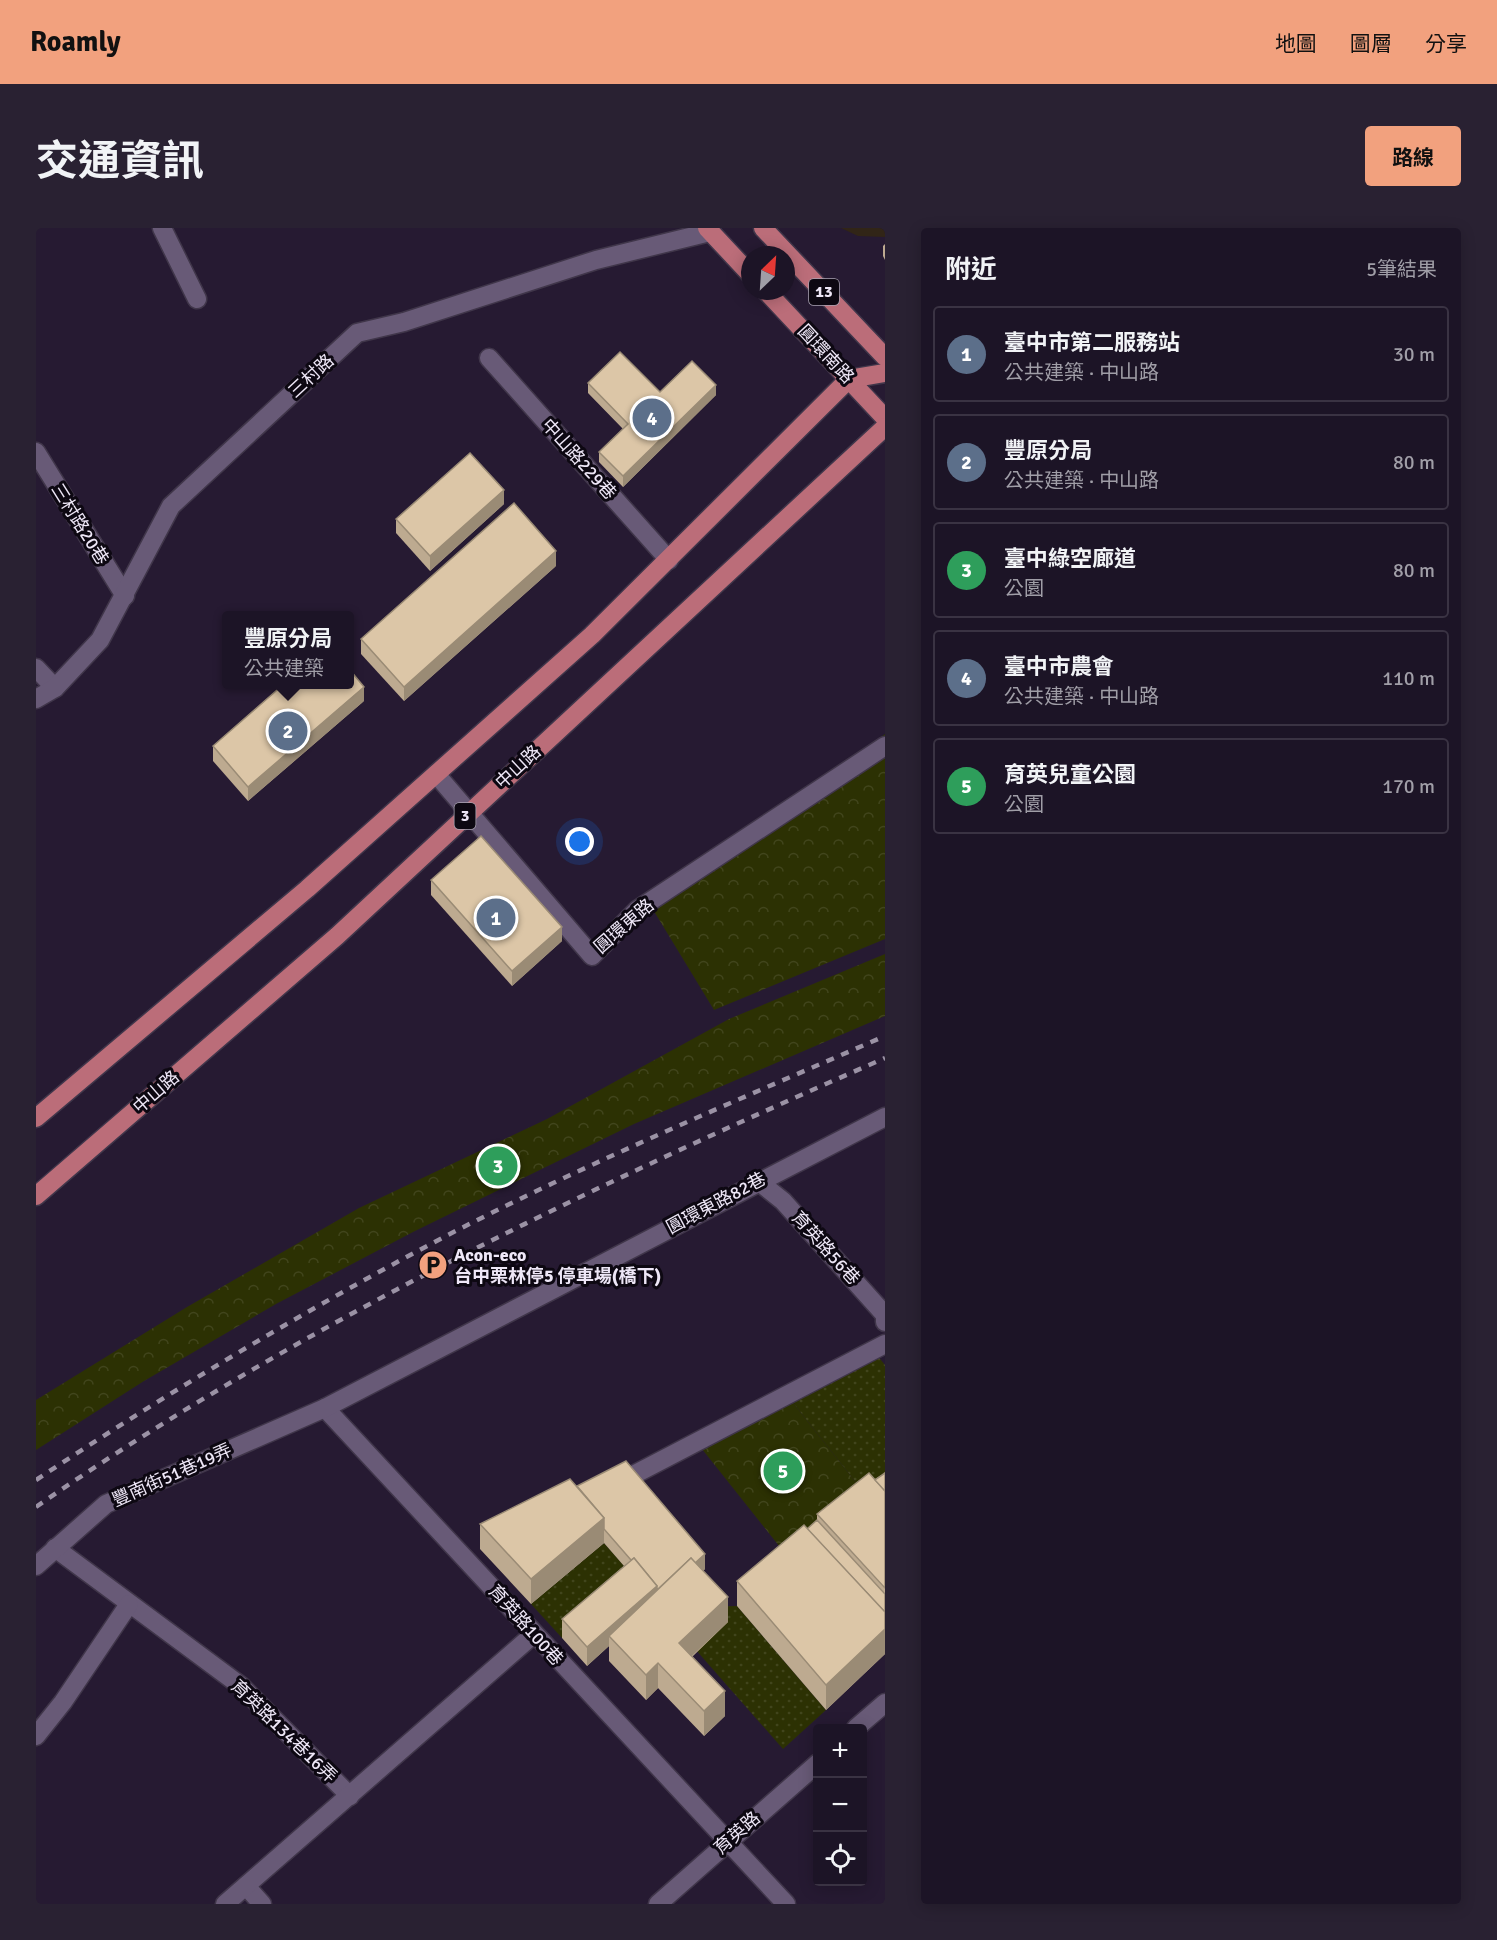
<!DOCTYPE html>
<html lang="zh-TW">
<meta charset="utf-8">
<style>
body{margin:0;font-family:Signika,"Noto Sans TC",sans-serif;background:#292132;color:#f1f3f6}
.controls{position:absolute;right:18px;bottom:18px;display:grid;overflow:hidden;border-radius:6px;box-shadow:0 3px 15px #0003}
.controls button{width:54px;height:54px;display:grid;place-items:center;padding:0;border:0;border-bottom:2px solid #3a3343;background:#1c1426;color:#f1f3f6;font:30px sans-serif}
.compass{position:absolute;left:705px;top:18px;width:54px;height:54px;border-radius:50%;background:#1c1426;box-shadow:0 3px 15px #0003;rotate:25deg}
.you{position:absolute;left:544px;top:614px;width:21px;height:21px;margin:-15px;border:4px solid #fff;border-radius:50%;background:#1a73e8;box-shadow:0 0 0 9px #1a73e833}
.badge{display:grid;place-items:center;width:39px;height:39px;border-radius:50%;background:#f2a17e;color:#fff;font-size:20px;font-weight:700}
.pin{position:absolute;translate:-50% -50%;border:3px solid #fff;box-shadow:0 2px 6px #0006}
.popup{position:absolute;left:186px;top:383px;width:132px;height:78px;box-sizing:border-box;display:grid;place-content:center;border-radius:6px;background:#1c1426;filter:drop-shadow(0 2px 4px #0005);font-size:20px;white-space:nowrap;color:#a09ea7}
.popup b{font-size:22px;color:#f1f3f6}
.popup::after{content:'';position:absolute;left:50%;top:100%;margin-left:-12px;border:12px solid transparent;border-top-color:#1c1426}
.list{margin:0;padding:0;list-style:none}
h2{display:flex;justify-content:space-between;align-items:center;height:78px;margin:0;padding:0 24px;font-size:26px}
h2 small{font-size:20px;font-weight:400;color:#a09ea7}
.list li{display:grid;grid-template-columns:39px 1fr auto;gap:18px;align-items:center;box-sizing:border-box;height:96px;margin:0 12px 12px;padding:0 12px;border:2px solid #3a3343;border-radius:6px}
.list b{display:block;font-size:22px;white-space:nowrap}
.list p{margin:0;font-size:20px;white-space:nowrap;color:#a09ea7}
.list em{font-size:20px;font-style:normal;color:#a09ea7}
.icon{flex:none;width:33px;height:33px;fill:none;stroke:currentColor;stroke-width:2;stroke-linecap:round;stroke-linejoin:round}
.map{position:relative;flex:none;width:849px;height:1676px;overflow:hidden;border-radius:6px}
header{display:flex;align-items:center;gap:36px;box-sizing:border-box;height:84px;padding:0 30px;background:#f2a17e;color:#111}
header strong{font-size:28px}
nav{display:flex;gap:33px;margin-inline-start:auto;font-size:21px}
.intro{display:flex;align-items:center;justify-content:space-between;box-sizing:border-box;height:144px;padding:0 36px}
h1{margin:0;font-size:42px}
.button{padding:15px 27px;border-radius:6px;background:#f2a17e;color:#111;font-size:21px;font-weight:700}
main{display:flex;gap:36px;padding:0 36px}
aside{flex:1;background:#1c1426;border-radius:6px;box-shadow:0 3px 15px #0003}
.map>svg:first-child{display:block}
</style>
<header>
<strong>Roamly</strong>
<nav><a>地圖</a><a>圖層</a><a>分享</a></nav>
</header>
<div class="intro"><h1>交通資訊</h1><a class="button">路線</a></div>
<main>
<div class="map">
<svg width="849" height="1676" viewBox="0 0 849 1676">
<defs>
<pattern id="grass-dots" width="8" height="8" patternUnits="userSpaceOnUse" patternTransform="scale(1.5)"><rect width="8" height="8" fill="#2c3103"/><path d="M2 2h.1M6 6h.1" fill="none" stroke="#41451c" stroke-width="1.8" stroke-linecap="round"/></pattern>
<pattern id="forest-crowns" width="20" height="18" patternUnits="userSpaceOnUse" patternTransform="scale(1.5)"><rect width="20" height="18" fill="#2c3103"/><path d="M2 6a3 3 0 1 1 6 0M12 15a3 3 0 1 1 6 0" fill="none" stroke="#41451c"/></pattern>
</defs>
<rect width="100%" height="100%" fill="#261a32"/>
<polygon fill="#312517" points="805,0 849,0 849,9 822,8"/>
<g fill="url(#grass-dots)">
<polygon points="840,1126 849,1137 849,1259 833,1271 754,1171"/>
<polygon points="568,1315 598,1349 526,1410 495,1376"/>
<polygon points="701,1378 790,1482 747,1521 623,1380"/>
</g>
<g fill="url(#forest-crowns)">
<polygon points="849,506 849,711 678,782 613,675"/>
<polygon points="849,726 849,788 598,896 377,1004 240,1076 108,1153 0,1222 0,1172 151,1079 323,980 511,891 693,791"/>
<polygon points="754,1171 833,1271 755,1333 662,1216"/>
</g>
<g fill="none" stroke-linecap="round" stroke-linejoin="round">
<g stroke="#40364a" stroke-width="21">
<g id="minor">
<polyline points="126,0 161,71"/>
<polyline points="453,130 633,332"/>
<polyline points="0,224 89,368"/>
<polyline points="0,440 19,460"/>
<polyline points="0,471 19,460 64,412 135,278 321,105 368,94 560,32 674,4"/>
<polyline points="400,546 556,728 601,682 849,518"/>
<polyline points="722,953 747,973 849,1087 849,1094"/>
<polyline points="289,1180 750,1676"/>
<polyline points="580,1256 849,1116"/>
<polyline points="19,1320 205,1458 314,1568"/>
<polyline points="0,1338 70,1276 289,1180 849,889"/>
<polyline points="820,1500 849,1475"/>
<polyline points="0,1508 27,1474 93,1376"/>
<polyline points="210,1658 226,1676"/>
<polyline points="189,1676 498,1406"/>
<polyline points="622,1676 782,1535"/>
</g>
</g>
<g stroke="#40364a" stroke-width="21">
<g id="major">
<polyline points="671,0 714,46"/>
<polyline points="727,0 849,129"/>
<polyline points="730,63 849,190"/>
<polyline points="0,890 271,661 556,407 813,151 849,145"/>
<polyline points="0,968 301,708 849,199"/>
</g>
</g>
<use href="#minor" stroke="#685a77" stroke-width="18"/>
<use href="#major" stroke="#bb6d79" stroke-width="18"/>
<g stroke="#9b92a5" stroke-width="4.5" stroke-dasharray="8 8" stroke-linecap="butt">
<path d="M 0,1252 C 133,1164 269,1082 410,1008 C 553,934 702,872 849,808"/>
<path d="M 0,1279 C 264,1096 556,958 849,830"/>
</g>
</g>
<g fill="#bdaa90">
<polygon points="849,16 849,32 847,28 847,18"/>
<polygon points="552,155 624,164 680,167 587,259 563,234 563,224 587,201 552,165"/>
<polygon points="468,276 394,343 360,305 360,291"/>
<polygon points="520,338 368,473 325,426 325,411"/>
<polygon points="328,473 212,573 177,533 177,518"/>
<polygon points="395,652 526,713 476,758 395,667"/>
<polygon points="849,1245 849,1426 790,1482 701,1378 701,1353 771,1301 781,1292 781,1286"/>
<polygon points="541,1258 669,1341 667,1343 692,1394 656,1429 689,1488 668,1508 622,1460 610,1472 573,1433 573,1418 551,1438 526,1410 526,1391 588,1338 568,1315 495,1376 444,1321 444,1296"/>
</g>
<g fill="#9a8b75">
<polygon points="680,157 680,167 587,259 587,248"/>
<polygon points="468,262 468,276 394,343 394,328"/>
<polygon points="520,323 520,338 368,473 368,459"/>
<polygon points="328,459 328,473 212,573 212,559"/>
<polygon points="526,699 526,713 476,758 476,743"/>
<polygon points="568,1290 568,1315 495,1376 495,1351"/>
<polygon points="669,1326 669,1341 623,1380 623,1365"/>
<polygon points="621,1358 621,1377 573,1408 573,1418 551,1438 551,1419"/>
<polygon points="692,1369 692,1394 643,1440 643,1415"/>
<polygon points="849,1401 849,1426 790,1482 790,1457"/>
<polygon points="622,1435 622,1460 610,1472 610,1447"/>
<polygon points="689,1463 689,1488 668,1508 668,1483"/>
</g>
<g fill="#dcc6a7" stroke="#9a8b75" stroke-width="1.5">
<polygon points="584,124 624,164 656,133 680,157 587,248 563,224 592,196 552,155"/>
<polygon points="434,225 468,262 394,328 360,291"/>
<polygon points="478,275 520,323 368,459 325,411"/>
<polygon points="314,442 328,459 212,559 177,518 248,456 314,456"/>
<polygon points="445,608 526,699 476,743 395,652"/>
<polygon points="590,1233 669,1326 659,1335 655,1330 621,1362 621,1358 598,1330 595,1332 568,1301 568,1290 541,1258"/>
<polygon points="833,1245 849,1263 849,1360 781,1286"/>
<polygon points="849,1245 849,1263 839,1252"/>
<polygon points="534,1251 568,1290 495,1351 444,1296"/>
<polygon points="781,1292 849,1366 849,1384 771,1301"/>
<polygon points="768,1297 849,1384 849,1401 790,1457 701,1353"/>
<polygon points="598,1330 621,1358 551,1419 526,1391"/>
<polygon points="655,1330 692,1369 643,1415 689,1463 668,1483 622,1435 610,1447 573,1408"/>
</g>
<defs>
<g id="parking-disc" transform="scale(1.5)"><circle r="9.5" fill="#f2a17e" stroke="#0d0812"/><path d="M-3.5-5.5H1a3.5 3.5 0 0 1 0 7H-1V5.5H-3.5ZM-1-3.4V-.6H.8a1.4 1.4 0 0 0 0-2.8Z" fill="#111"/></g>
</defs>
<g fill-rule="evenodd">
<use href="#parking-disc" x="397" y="1037"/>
</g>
<g text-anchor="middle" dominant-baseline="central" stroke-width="6" stroke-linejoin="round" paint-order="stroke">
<g fill="#0d0812" stroke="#aaa4b2" stroke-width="1.5">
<rect x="773" y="51" width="30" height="26" rx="4.5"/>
<rect x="418.5" y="575" width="21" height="26" rx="4.5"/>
</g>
<g font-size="16" font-weight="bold" fill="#eee7f7">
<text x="788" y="64">13</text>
<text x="429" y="588">3</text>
</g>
<g font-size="18" fill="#eee7f7" stroke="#0d0812">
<text transform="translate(790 126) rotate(47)">圓環南路</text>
<text transform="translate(275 148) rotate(-43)">三村路</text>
<text transform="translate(543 231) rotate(48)">中山路229巷</text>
<text transform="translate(44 296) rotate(58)">三村路20巷</text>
<text transform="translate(482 539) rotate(-43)">中山路</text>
<text transform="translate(588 698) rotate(-41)">圓環東路</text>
<text transform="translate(120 864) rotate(-41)">中山路</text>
<text transform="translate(680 975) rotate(-28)">圓環東路82巷</text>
<text transform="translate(790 1020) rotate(48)">育英路56巷</text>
<text transform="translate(136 1247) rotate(-24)">豐南街51巷19弄</text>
<text transform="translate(490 1397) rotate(48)">育英路100巷</text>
<text transform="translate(248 1503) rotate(44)">育英路134巷16弄</text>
<text transform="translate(701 1605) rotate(-41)">育英路</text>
</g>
<g font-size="18" font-weight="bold" fill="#eee7f7" stroke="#0d0812" text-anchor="start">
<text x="418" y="1027">Acon-eco<tspan x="418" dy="21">台中栗林停5 停車場(橋下)</tspan></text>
</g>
</g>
</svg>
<div class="controls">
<button>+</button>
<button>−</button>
<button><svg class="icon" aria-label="locate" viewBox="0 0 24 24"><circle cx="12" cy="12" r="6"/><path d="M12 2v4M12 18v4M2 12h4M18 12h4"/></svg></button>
</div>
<svg class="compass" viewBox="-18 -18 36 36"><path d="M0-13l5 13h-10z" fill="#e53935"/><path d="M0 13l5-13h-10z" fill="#a09ea7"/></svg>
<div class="you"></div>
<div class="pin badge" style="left:460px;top:690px;background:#5c6f8a">1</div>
<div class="pin badge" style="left:252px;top:503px;background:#5c6f8a">2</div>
<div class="popup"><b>豐原分局</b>公共建築</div>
<div class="pin badge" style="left:462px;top:938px;background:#2e9e5b">3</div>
<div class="pin badge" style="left:616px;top:190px;background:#5c6f8a">4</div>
<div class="pin badge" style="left:747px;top:1243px;background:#2e9e5b">5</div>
</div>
<aside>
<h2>附近<small>5筆結果</small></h2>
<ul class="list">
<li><span class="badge" style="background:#5c6f8a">1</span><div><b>臺中市第二服務站</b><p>公共建築 · 中山路</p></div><em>30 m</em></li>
<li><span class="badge" style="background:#5c6f8a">2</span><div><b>豐原分局</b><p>公共建築 · 中山路</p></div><em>80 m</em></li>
<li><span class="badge" style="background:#2e9e5b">3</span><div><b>臺中綠空廊道</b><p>公園</p></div><em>80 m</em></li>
<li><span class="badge" style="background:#5c6f8a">4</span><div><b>臺中市農會</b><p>公共建築 · 中山路</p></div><em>110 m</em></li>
<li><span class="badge" style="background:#2e9e5b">5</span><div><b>育英兒童公園</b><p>公園</p></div><em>170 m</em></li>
</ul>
</aside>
</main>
